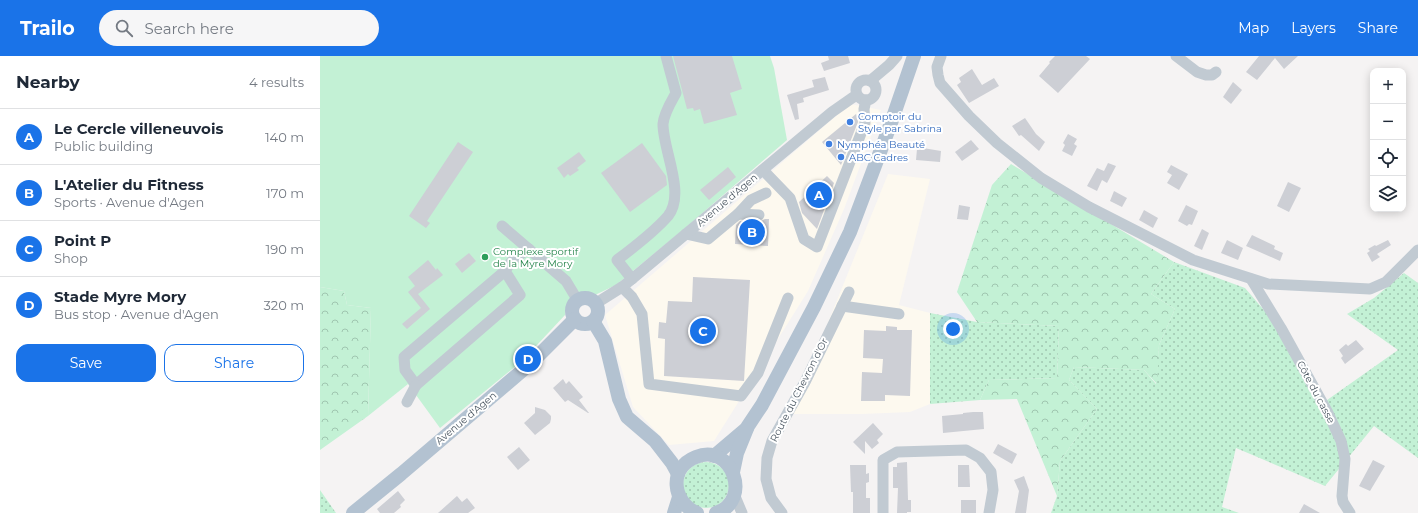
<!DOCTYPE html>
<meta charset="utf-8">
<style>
body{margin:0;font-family:Montserrat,sans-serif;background:#f6f6f7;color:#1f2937}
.controls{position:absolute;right:12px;top:12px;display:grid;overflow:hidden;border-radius:8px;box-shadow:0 2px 10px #0003}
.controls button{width:36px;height:36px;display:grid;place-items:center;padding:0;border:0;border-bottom:1px solid #e0e1e3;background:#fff;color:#1f2937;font:20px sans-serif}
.you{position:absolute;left:633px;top:273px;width:14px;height:14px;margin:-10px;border:3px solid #fff;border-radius:50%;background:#1a73e8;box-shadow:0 0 0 6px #1a73e833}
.badge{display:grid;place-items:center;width:26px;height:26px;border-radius:50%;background:#1a73e8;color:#fff;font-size:13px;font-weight:700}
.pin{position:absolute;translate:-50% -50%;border:2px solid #fff;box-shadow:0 1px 4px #0006}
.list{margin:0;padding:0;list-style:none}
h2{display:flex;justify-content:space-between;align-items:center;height:52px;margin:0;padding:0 16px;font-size:17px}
h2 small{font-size:13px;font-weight:400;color:#747a83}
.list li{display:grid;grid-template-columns:26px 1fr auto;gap:12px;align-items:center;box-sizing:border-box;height:56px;padding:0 16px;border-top:1px solid #e0e1e3}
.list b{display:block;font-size:15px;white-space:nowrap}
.list p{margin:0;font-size:13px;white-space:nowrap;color:#747a83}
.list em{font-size:13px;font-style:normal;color:#747a83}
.actions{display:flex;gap:8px;padding:12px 16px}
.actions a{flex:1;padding:9px 0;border:1px solid #1a73e8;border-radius:12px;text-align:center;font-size:14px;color:#1a73e8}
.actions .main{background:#1a73e8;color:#fff}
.icon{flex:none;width:22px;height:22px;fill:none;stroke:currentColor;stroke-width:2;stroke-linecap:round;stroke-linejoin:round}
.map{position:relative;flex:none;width:1098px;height:457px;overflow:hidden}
header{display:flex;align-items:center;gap:24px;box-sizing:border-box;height:56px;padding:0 20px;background:#1a73e8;color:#fff}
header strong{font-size:19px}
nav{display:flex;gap:22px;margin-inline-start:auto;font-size:14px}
.search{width:280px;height:36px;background:#f6f6f7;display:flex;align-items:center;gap:10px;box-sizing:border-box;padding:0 14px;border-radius:22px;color:#747a83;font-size:15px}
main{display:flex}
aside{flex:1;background:#fff}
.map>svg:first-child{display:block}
</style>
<header>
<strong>Trailo</strong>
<div class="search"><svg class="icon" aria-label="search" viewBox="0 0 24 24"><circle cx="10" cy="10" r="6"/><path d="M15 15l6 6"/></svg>Search here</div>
<nav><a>Map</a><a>Layers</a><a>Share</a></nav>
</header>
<main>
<aside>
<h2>Nearby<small>4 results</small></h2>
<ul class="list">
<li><span class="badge">A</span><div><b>Le Cercle villeneuvois</b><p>Public building</p></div><em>140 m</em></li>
<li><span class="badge">B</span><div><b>L'Atelier du Fitness</b><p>Sports · Avenue d'Agen</p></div><em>170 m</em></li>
<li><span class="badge">C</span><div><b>Point P</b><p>Shop</p></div><em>190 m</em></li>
<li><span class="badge">D</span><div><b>Stade Myre Mory</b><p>Bus stop · Avenue d'Agen</p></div><em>320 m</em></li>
</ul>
<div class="actions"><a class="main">Save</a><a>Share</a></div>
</aside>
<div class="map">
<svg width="1098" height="457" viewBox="0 0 1098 457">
<defs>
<pattern id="grass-dots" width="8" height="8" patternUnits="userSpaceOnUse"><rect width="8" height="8" fill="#c3f1d5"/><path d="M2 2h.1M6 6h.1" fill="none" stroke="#a0c6b0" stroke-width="1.8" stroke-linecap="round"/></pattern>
<pattern id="forest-crowns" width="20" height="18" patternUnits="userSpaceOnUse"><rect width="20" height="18" fill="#c3f1d5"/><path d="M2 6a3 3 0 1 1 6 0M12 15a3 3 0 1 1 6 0" fill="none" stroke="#a0c6b0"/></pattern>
</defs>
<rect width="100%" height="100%" fill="#f5f3f3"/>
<g fill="#fdf9ef">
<polygon points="530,48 561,54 524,153 488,235 394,385 349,389 313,351 285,259"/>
<polygon points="568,118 610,123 579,249 610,257 610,348 590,356 542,358 471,358"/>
</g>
<g fill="url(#grass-dots)">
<polygon points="854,206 925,232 949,260 1000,349 1078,294 1027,258 1054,242 1084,217 1098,227 1098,402 1054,370 1005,430 916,392 902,451 919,457 731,457 737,440 740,405 777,353 749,324 754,311 824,314 836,328 839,289 855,253 831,238"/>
<polygon points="610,257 657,266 739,270 737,322 669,324 660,344 610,348"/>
<circle cx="386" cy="429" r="23"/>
<polygon points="0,434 16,457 0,457"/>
</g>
<g fill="url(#forest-crowns)">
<polygon points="691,108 854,206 831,238 855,253 839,289 837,328 824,314 754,311 749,324 777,353 740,405 737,440 697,343 660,344 669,324 737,322 739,270 657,266 637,236 672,129"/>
<polygon points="0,231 24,235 27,249 51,252 48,360 0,394"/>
</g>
<polygon fill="#c3f1d5" points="0,0 450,0 454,12 467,84 364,173 296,229 275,239 262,236 247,247 245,259 202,305 120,372 88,328 48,360 51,252 27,249 24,235 0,231"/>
<g fill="#cdcfd5">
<polygon points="353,0 412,0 422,33 410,37 417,59 384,68 380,53 374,55 373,52 367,53"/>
<polygon points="508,0 528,0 530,7 504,15 501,7 509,4"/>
<polygon points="735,0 766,0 770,3 738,37 719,20 730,7 729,6"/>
<polygon points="939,0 978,0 964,13 955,2 937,24 926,16"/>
<polygon points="652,13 662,29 674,22 679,30 649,47 637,29 641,26 639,22"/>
<polygon points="505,21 509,34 483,42 484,46 477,48 479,63 475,64 467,39 494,31 492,24"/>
<polygon points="913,26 922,34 911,48 903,41"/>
<polygon points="536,58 537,60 538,66 521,109 502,86"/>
<polygon points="705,62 716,78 725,86 719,95 701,79 699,80 692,70"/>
<polygon points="748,78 757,83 754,88 757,90 752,100 742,95 745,89 743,87"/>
<polygon points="651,84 659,93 642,105 635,96"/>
<polygon points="138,86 153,96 107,165 110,167 106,172 89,160"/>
<polygon points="322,87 346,120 347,129 310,156 281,117"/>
<polygon points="603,92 621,95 620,106 596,104 597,93 603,93"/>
<polygon points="259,96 266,105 257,112 259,114 250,120 248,118 244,122 237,112"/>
<polygon points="788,107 796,110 787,127 782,124 777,135 767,130 777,112 784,115"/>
<polygon points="851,109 868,118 859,134 847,127 852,119 847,116"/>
<polygon points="408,111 416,121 389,144 380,134"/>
<polygon points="507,120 514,127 497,173 482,157 479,146"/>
<polygon points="968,126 981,132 969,156 957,150"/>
<polygon points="794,135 807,142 802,151 790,145"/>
<polygon points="639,149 650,151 648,164 637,163"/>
<polygon points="866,149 878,155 872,169 869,168 867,170 858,165"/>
<polygon points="824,154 838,162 833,172 819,164"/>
<polygon points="445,163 449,163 448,190 415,188 416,169 420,165 439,166"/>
<polygon points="882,173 889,177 882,194 874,190"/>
<polygon points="932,179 955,190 954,193 963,197 960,205 926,190"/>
<polygon points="907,184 923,192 918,204 901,197"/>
<polygon points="1068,184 1071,189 1057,198 1060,201 1052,206 1047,197 1050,195 1048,193 1055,189 1056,190"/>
<polygon points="149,197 156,205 142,217 135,208"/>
<polygon points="108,204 116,214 117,212 123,219 98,238 110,253 87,273 82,268 101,252 88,236 95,230 88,221"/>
<polygon points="373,221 430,224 424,325 344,320 345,283 338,282 339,266 346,267 348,245 372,246"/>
<polygon points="566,270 577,271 577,274 592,274 590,340 565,339 565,345 541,345 542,316 562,317 563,303 543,302 544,274 566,275"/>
<polygon points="1036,284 1044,293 1025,308 1021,302 1023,300 1019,294 1026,288 1028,290"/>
<polygon points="243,323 246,328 249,325 263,341 259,344 269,357 268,357 248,344 245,346 233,332"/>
<polygon points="215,351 225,354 231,360 231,363 230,367 215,379 204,367 215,357"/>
<polygon points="653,356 663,356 664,373 623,377 622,360 643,358 643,357"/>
<polygon points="553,367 563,378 557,384 559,387 552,393 545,385 545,398 533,386"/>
<polygon points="678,388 697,398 692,408 673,397"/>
<polygon points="199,391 210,404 198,414 187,401"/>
<polygon points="1053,404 1065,410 1050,435 1039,430"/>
<polygon points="587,406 588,444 591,444 591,456 587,456 587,457 577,457 578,432 573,432 573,411 577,411 577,407"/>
<polygon points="530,409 546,409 546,418 549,417 549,426 546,427 546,442 550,442 550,457 533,457 533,436 531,436"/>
<polygon points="638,409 649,409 650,431 638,431"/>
<polygon points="704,420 709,434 706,457 695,457 699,435 694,424"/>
<polygon points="78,435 85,444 80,449 81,451 74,457 60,457 57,453"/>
<polygon points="137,440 142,446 147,442 155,452 148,457 118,457"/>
<rect x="641" y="444" width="15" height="13"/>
<polygon points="984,448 1000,457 979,457"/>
</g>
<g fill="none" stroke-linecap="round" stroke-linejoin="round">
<g stroke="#c1cad2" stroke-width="11">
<polyline points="621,0 617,11 618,19 620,27 649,60 677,87 721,122 769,151 873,204 948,228 1050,233 1066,226 1098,194"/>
<polyline points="856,0 877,16 886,19 892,19 896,16"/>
<circle cx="546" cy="34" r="10"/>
<polyline points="550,25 569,9 577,0"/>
<polyline points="443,114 470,142 484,183 497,191 545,67 544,53 546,44"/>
<polyline points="418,158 439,159"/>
<polyline points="182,170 246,225 258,245"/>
<polyline points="366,178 388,183 418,158 431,144 446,137"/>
<path d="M 185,215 L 200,239 L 96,329 L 85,314 L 84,301 L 185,215 C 191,204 198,199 209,193"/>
<path d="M 312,223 L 297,204 C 313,192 335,175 348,160 C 366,137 343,95 343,68 C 344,57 351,46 356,37 L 346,0"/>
<polyline points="931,223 961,272 1008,357 1021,385 1025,403 1022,440 1023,446 1030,457"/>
<polyline points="302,231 312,241 322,258 329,328 421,340 438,317 468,242"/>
<polyline points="275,248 302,231 312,223 512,56 532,42 537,39"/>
<polyline points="522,250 579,258"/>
<polyline points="87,346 96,329"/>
<polyline points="414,438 422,457"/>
<polyline points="462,457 451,442 446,423 447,402 452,385 485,326 529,236"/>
<polyline points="563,457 563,404 577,396 646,394 660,402 671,416 673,434 669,457"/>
</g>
<g stroke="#b3c2d1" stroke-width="14">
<circle cx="265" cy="255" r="13"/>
<polyline points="273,265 285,285 299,343 307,361 335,385 352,407 358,418"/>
<polyline points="394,400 427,372"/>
<polyline points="413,416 417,397 428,370 442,349 494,251 530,176 571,67 594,0"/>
<polyline points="33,457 81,418 210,308 255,263"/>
<polyline points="354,457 359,441"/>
<path d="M 377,457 C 352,446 348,412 376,401 C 412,386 433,445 396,457"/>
</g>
</g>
<g fill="#3f7fe0" stroke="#fff" stroke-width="1.5">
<circle cx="530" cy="66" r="4"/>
<circle cx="509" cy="88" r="4"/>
<circle cx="521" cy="101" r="4"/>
</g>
<circle fill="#2e9e5b" stroke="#fff" stroke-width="1.5" cx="165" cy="201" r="4"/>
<g text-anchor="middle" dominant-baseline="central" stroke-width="4" stroke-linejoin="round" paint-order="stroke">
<g font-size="10" fill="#366cbe" stroke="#fff" text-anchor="start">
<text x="538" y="60">Comptoir du<tspan x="538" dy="12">Style par Sabrina</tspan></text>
<text x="517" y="88">Nymphéa Beauté</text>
<text x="529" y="101">ABC Cadres</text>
</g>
<g font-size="10" fill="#4a5661" stroke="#fff">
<text transform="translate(407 144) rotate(-40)">Avenue d'Agen</text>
<text transform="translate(479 334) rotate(-63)">Route du Chevron d'Or</text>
<text transform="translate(996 336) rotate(62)">Côte du casse</text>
<text transform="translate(146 362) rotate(-40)">Avenue d'Agen</text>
</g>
<g font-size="10" fill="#27864d" stroke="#fff" text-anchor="start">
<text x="173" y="195">Complexe sportif<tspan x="173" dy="12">de la Myre Mory</tspan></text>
</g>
</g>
</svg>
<div class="controls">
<button>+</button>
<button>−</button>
<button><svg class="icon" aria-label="locate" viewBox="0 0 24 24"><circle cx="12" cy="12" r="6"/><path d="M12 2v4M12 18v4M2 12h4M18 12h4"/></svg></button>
<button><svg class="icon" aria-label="layers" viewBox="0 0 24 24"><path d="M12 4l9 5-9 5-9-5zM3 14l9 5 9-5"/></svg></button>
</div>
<div class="you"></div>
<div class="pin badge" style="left:499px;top:139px">A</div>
<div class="pin badge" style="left:432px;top:176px">B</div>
<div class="pin badge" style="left:383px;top:275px">C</div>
<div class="pin badge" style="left:208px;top:303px">D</div>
</div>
</main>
